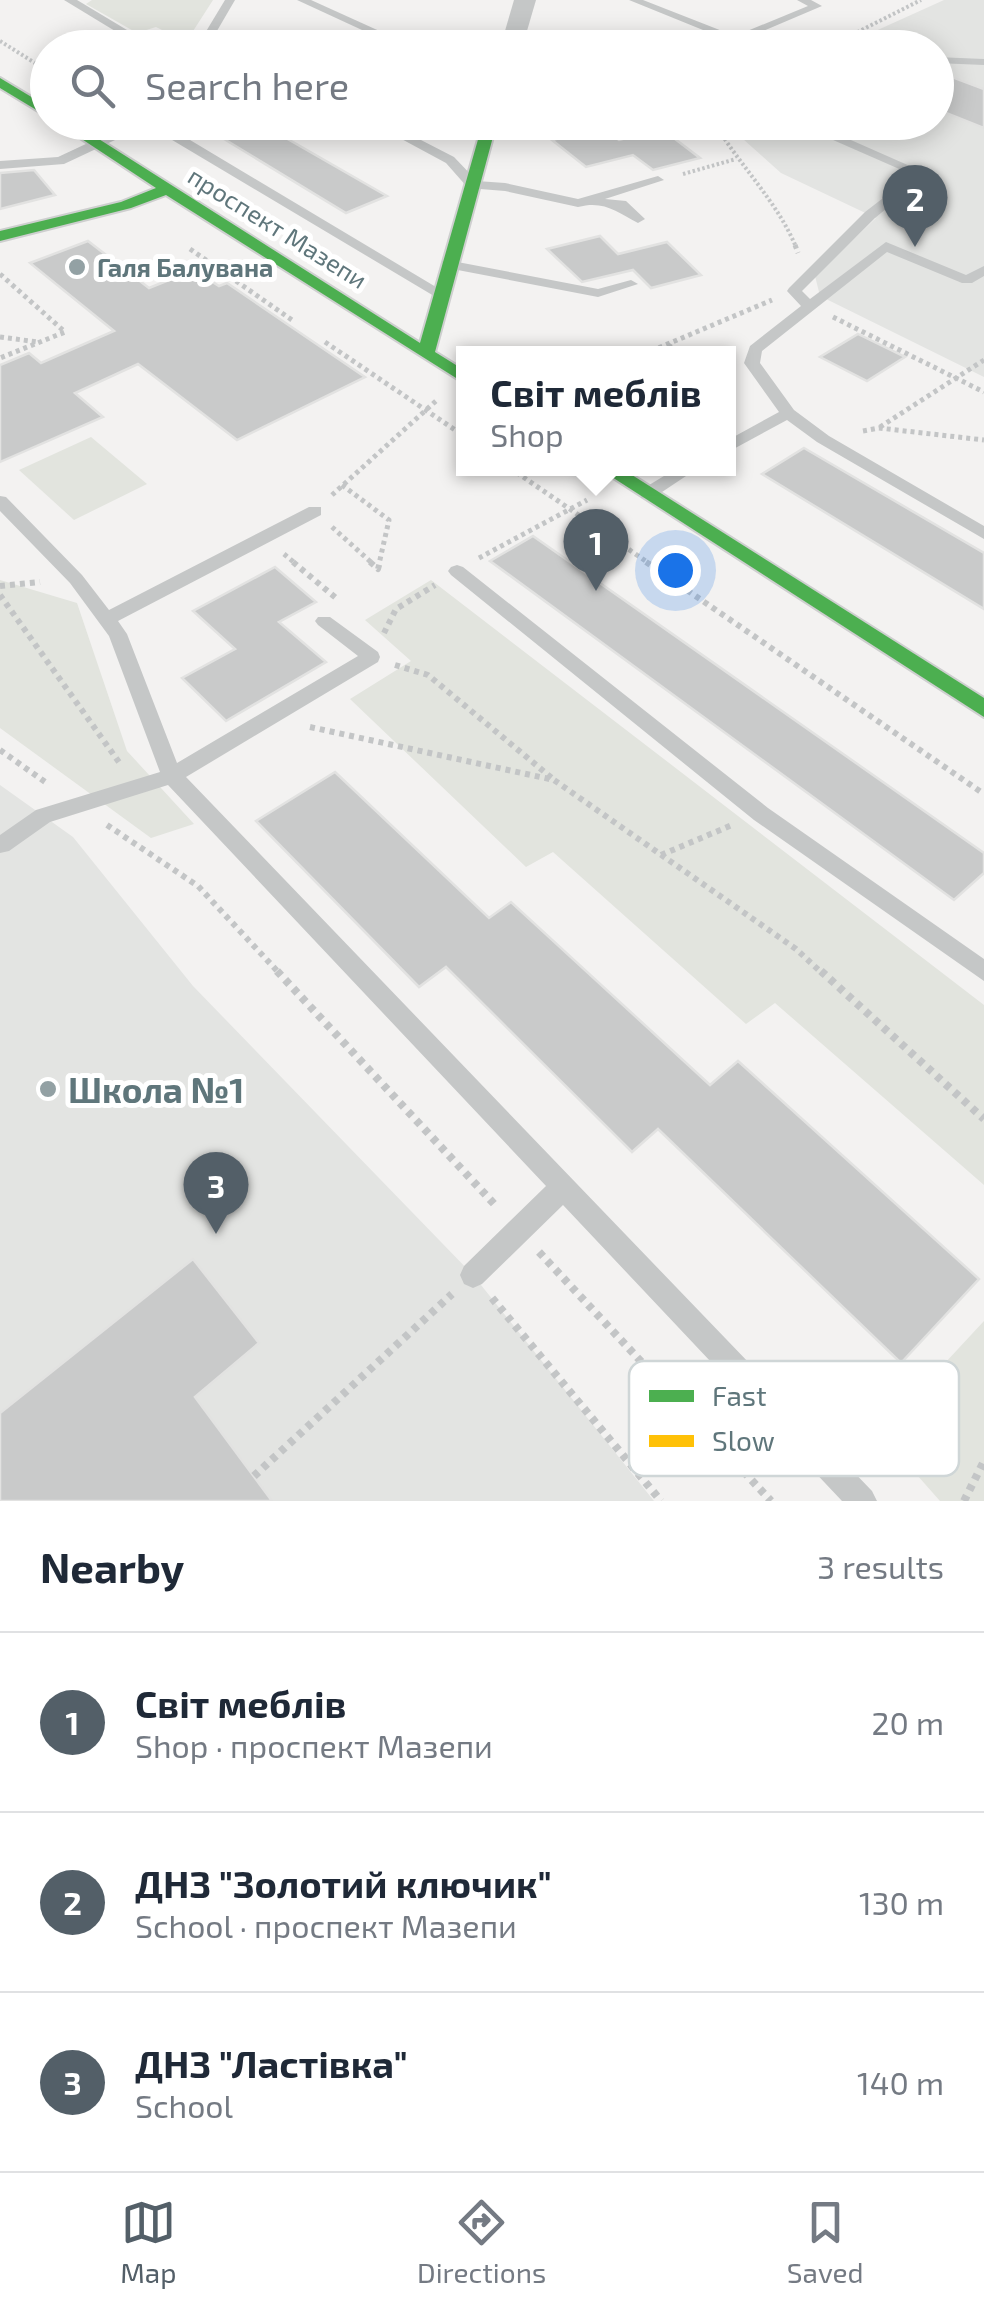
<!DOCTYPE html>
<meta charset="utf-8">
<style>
body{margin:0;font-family:"Exo 2",sans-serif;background:#f6f6f7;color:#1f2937}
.you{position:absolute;left:675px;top:570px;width:35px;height:35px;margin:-25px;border:8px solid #fff;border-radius:50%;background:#1a73e8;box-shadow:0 0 0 15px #1a73e833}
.badge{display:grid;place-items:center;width:65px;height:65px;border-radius:50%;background:#535f68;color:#fff;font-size:32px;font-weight:700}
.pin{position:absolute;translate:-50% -82px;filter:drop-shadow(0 2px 5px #0008)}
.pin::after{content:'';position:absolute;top:52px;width:35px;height:30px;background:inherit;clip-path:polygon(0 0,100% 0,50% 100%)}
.popup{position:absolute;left:456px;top:346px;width:280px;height:130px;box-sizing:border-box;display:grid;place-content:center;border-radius:0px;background:#fff;filter:drop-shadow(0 2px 8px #0005);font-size:32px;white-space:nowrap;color:#747a83}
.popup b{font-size:38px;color:#1f2937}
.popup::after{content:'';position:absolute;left:50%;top:100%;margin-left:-20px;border:20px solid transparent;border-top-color:#fff}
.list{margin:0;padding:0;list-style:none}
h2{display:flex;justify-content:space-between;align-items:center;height:130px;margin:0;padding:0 40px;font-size:42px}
h2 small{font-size:32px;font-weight:400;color:#747a83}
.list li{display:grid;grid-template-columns:65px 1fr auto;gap:30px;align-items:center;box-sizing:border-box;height:180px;padding:0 40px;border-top:2px solid #e0e1e3}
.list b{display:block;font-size:38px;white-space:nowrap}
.list p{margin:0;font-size:32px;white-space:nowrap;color:#747a83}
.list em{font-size:32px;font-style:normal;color:#747a83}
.icon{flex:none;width:55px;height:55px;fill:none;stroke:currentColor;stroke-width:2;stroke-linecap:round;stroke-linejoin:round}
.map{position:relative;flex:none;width:984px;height:1501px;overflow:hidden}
.search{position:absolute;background:#fff;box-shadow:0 5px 25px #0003;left:30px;right:30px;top:30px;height:110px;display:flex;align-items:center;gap:25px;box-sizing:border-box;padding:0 35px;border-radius:55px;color:#747a83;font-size:38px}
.sheet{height:670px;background:#fff}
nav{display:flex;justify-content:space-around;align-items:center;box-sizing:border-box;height:140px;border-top:2px solid #e0e1e3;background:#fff;font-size:28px;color:#747a83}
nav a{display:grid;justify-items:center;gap:5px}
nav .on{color:#535f68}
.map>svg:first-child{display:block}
</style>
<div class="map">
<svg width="984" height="1501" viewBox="0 0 984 1501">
<rect width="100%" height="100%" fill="#f3f2f1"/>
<g fill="#e3e4e2">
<polygon points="944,0 984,0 984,377 820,296 815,276 876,218 781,173 725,123 936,122 936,48 840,47"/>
<polygon points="0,785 73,837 193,986 473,1275 654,1501 0,1501"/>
</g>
<g fill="#e2e4de">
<polygon points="92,0 213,0 186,42 156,27 137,33 86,4"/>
<polygon points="91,437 147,484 74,520 19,470"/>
<polygon points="0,580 77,603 127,751 194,824 151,838 0,728"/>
<polygon points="431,580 984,1005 984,1185 775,1003 746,1024 553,852 526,867 350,699 411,661 365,620"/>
<polygon points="984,1321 984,1501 940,1501 880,1433"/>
</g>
<g fill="#c9caca" stroke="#e2e2e1" stroke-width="2.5">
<polygon points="936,71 984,89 984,128 936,109"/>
<polygon points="196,122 258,122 387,196 346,213"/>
<polygon points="602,127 619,140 662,129 700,158 653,170 633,155 586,167 552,140"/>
<polygon points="34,170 55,195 0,209 0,173"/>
<polygon points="600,236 618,254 667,242 701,275 651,288 633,270 582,282 547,249"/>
<polygon points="88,241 149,288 194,270 219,286 227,283 365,377 237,440 138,364 75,393 103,417 0,462 0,365 29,353 41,363 114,331 30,263"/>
<polygon points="858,334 905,357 867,381 820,357"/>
<polygon points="804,448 984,553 984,609 762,474"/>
<polygon points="533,536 984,853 984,873 954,900 490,561"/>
<polygon points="275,567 316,602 279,622 326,662 226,721 182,678 235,649 193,611"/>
<polygon points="335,772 489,918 511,902 710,1085 738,1061 979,1279 901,1363 658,1129 632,1152 446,967 419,987 256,821"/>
<polygon points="193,1259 259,1343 195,1397 272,1501 0,1501 0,1413"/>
</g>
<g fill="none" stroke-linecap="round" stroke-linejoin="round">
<g stroke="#cecfcf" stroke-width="4">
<g id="fast">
<polygon points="0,78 48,107 48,117 0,88"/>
<polygon points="56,122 72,122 420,343 483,122 497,122 435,352 464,370 464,383 166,195 131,208 0,241 0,231 121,202 156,188"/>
<polygon points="598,468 621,468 984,698 984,717"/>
</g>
</g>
<g stroke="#c3c5c6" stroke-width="4" stroke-dasharray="2.5 2.5" stroke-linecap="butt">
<polyline points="0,41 35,63"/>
<polyline points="826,48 921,0"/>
<path d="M 714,122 C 739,165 777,201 796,247"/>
<polyline points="683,174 736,159"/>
</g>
<g stroke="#c3c5c6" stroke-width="5" stroke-dasharray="4 4" stroke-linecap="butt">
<polyline points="795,245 798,253"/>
<polyline points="190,249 292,320"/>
<polyline points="0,274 65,332 0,358"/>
<polyline points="833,317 984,392"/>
<polyline points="0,337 38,342"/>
<polyline points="325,342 464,436"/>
<polyline points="668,345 683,354"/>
<polyline points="644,354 772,300"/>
<polyline points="880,427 984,360"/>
<polyline points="863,431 879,428 984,440"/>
<polyline points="510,468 650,564"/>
<polyline points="342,485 389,520 379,564"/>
<polyline points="332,495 437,400"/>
<polyline points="332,527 373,564"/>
<polyline points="284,554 296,564"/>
<polyline points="479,558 587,500"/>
</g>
<g stroke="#c3c5c6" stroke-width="6" stroke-dasharray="5 5" stroke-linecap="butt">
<polyline points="293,562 336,598"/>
<polyline points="370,562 378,569 380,562"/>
<polyline points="646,562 984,794"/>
<polyline points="0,586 40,582"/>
<polyline points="0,595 121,765"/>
<polyline points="384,633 396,609 435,585"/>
<polyline points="395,665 428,675 553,779"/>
<polyline points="310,727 554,780 796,949 823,974"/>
<polyline points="0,750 48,784"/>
<polyline points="107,825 198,886 280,974"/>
<polyline points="661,855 732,825"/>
</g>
<g stroke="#c3c5c6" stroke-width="8" stroke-dasharray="6 6" stroke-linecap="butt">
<polyline points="277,971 497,1207"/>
<polyline points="821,971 984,1119"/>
<polyline points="539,1252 771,1501"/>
<polyline points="492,1298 661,1501"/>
<polyline points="254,1476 452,1294"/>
<polyline points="964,1501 984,1461"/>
</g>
<g fill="#c5c7c7" fill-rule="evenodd">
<polygon points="64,0 77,0 157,48 143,48"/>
<polygon points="225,0 235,0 207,48 196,48"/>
<polygon points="297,0 311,0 417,48 401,48"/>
<polygon points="629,0 643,0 735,36 808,6 797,0 811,0 822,6 735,43"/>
<polygon points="936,57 984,59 984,65 936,63"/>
<polygon points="133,122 160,122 446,293 434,296 147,125 64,164 0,169 0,161 58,157"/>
<path d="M 370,122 L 386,122 L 454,157 L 477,181 L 505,183 L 578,199 L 658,176 L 664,180 L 605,199 L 626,201 L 645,219 L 638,223 C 617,212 604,200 578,207 L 505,191 L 468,188 L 446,163 Z"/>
<polygon points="632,122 650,122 622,135 612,132"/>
<polygon points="792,122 810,122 928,174 875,218 802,291 810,299 886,242 966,275 984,266 984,276 972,283 962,283 887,252 762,351 760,363 794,410 829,436 984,526 984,539 817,442 787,420 728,452 728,440 779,412 744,363 750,346 801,306 787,291 789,288 865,212 913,175"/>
<polygon points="447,260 598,289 631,280 638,284 598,297 442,267 442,261"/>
<polygon points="677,468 698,468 653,498 641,498 641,490"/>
<polygon points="0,496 6,497 82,575 109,610 309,507 321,507 321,515 118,621 127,634 177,763 358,656 318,625 315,621 318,617 330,617 378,652 380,657 378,662 186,777 872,1491 877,1501 842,1501 563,1205 482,1284 473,1288 464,1284 460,1275 464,1266 546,1186 168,785 50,822 9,851 0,853 0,835 36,810 160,772 109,636 70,583 0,511"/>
<polygon points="457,565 463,567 768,808 984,959 984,981 754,820 451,575 448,571 451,567"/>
</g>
<polygon fill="#c5c7c7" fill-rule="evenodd" points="514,0 536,0 522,48 500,48"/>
<use href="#fast" fill="#4caf50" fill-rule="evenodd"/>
</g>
<g fill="#93a1a4" stroke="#fff" stroke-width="4">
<circle cx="77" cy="267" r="10"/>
<circle cx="48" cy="1089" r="10"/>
</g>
<g text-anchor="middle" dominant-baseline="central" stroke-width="10" stroke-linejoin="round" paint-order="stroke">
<g font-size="25" fill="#5f767b" stroke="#fff">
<text transform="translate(278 227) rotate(32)">проспект Мазепи</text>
</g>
<g font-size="25" font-weight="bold" fill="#5f767b" stroke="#fff" text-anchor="start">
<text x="97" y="267">Галя Балувана</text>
</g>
<g font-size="35" font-weight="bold" fill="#5f767b" stroke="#fff" text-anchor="start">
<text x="68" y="1089">Школа №1</text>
</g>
</g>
<rect x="629" y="1361" width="330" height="115" rx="15" fill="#fff" stroke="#cfd6d7" stroke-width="2.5"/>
<rect x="649" y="1390" width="45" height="12" fill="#4caf50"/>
<rect x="649" y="1435" width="45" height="12" fill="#ffc107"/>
<g font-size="28" fill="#5f767b">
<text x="712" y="1406">Fast</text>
<text x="712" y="1451">Slow</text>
</g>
</svg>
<div class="you"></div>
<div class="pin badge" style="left:596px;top:591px">1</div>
<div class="popup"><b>Світ меблів</b>Shop</div>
<div class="pin badge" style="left:915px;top:247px">2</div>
<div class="pin badge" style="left:216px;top:1234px">3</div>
<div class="search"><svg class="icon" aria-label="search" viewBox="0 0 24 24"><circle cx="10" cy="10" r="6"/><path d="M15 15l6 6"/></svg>Search here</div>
</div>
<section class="sheet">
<h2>Nearby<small>3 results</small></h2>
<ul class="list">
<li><span class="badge">1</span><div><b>Світ меблів</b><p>Shop · проспект Мазепи</p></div><em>20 m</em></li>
<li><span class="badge">2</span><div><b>ДНЗ &quot;Золотий ключик&quot;</b><p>School · проспект Мазепи</p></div><em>130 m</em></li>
<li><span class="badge">3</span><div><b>ДНЗ &quot;Ластівка&quot;</b><p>School</p></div><em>140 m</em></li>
</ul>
</section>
<nav>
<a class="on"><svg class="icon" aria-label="map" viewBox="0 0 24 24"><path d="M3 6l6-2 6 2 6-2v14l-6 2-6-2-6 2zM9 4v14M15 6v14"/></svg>Map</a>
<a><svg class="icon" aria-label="directions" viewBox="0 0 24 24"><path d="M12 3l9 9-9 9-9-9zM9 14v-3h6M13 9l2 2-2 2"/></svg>Directions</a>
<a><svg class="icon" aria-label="saved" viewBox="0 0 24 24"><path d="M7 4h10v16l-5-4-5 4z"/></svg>Saved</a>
</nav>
